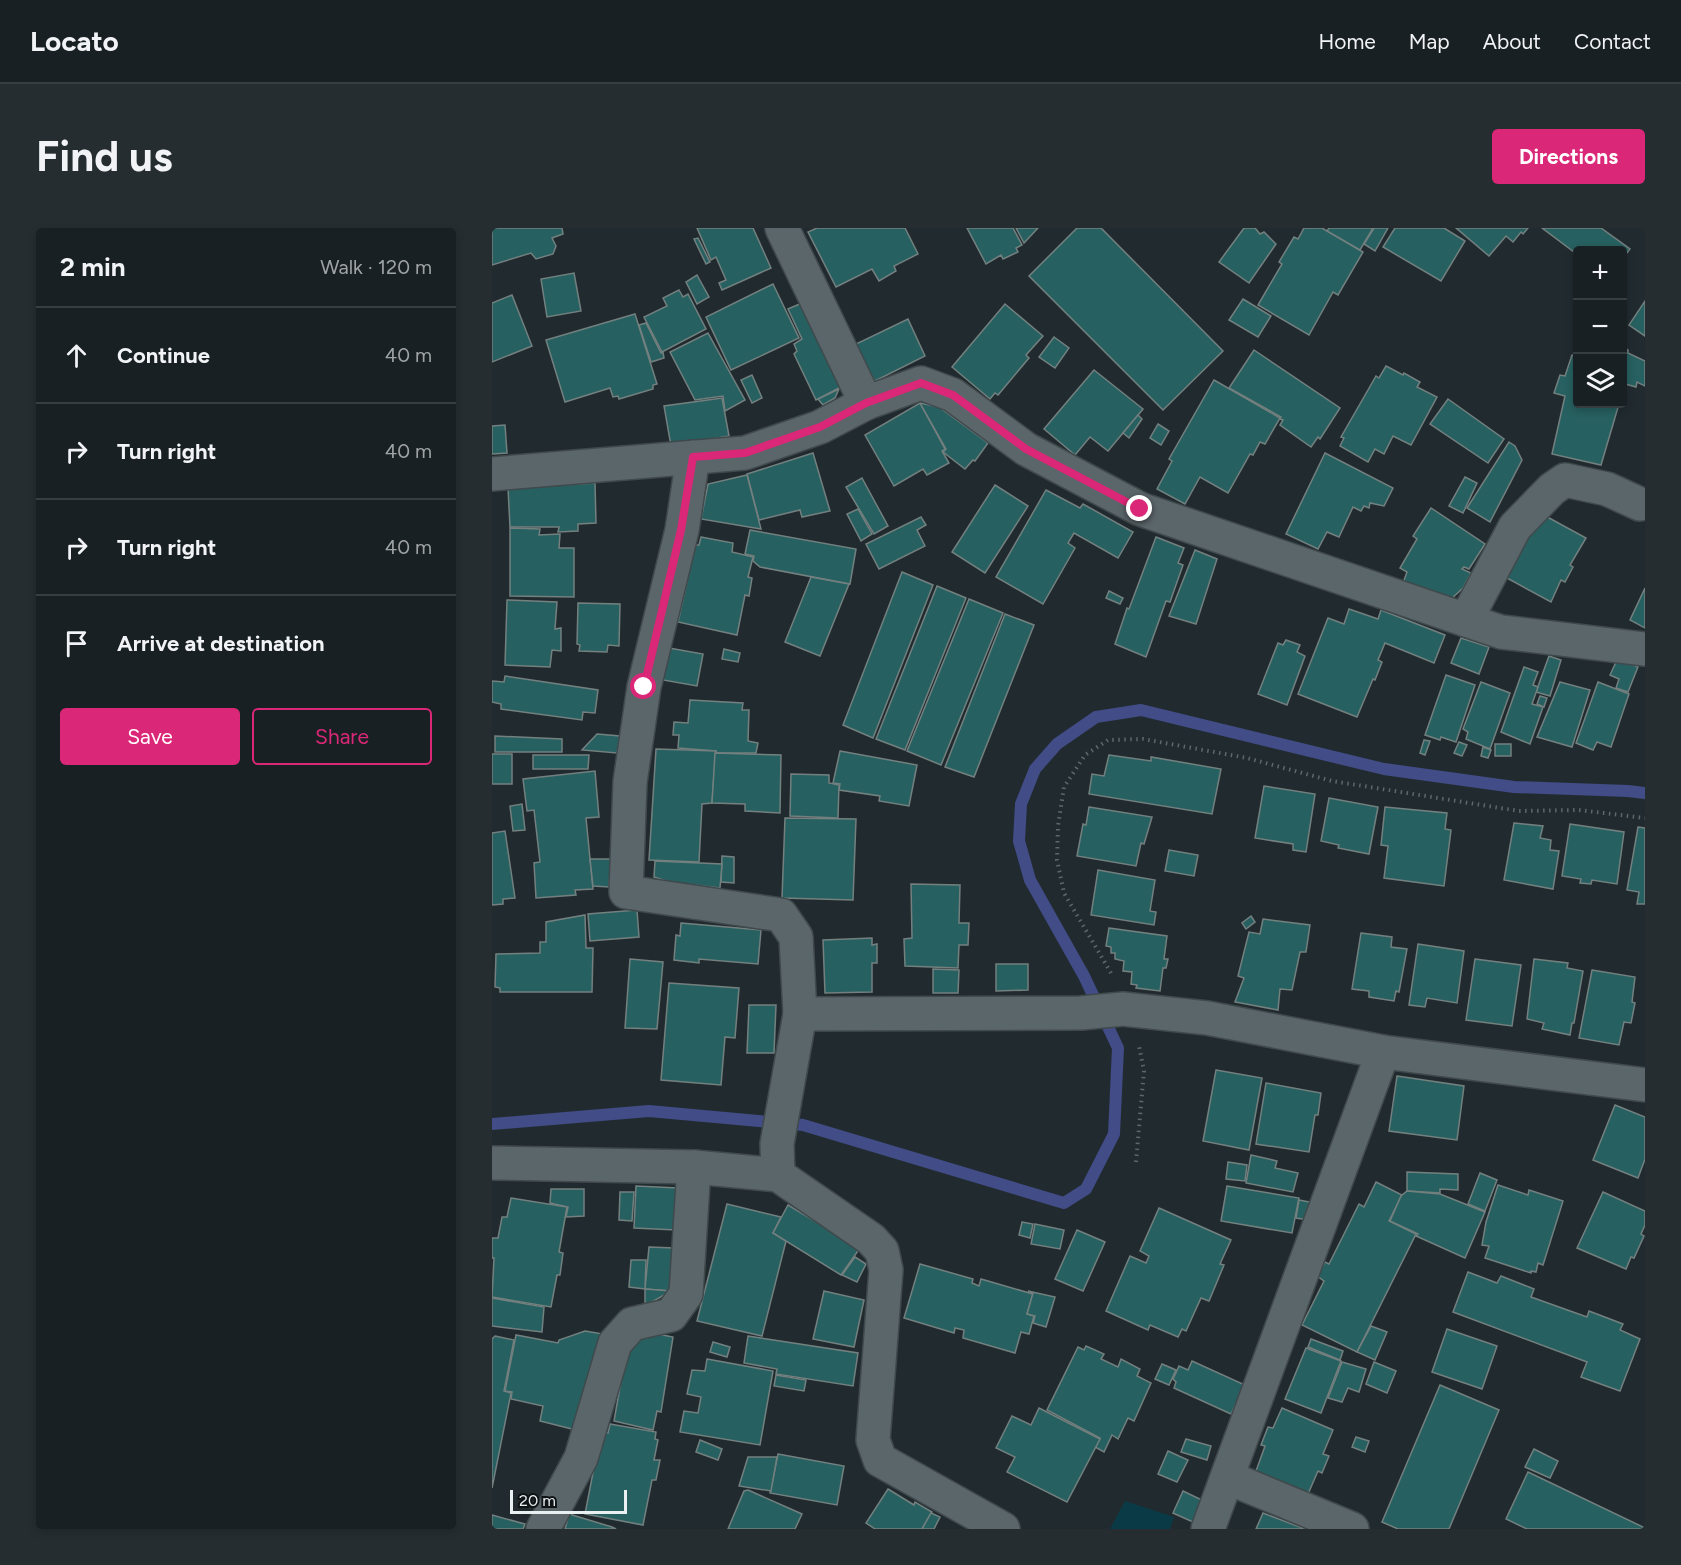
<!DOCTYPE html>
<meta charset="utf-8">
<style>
body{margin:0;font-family:Figtree,sans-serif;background:#262d30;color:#f1f3f6}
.controls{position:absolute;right:18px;top:18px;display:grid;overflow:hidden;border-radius:6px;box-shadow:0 3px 9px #0003}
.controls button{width:54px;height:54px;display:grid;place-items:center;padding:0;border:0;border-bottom:2px solid #373e41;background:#192023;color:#f1f3f6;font:30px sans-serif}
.scale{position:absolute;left:18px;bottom:15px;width:117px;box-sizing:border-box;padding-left:6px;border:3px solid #e9f0f2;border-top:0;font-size:16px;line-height:21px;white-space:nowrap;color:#e9f0f2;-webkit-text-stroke:4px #0f1314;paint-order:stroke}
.stop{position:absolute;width:18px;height:18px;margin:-14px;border:4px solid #db2777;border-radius:50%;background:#fff}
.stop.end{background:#db2777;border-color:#fff;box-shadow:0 2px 6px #0008}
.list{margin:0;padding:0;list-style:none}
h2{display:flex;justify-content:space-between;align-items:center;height:78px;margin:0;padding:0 24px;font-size:26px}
h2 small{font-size:20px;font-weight:400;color:#9fa3a6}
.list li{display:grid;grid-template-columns:39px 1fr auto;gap:18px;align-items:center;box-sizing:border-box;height:96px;padding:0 24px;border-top:2px solid #373e41}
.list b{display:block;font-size:22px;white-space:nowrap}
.list em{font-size:20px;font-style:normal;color:#9fa3a6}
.actions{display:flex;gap:12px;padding:18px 24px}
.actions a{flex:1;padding:14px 0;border:2px solid #db2777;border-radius:6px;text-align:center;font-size:21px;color:#db2777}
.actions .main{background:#db2777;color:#fff}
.icon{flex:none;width:33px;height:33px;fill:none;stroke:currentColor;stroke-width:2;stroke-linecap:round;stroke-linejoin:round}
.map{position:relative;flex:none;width:1153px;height:1301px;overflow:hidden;border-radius:6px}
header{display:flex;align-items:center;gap:36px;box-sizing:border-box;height:84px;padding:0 30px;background:#192023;border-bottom:2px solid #373e41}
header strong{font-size:28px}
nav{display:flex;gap:33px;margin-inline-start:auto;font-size:21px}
.intro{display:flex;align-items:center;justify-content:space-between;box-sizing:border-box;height:144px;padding:0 36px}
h1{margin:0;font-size:42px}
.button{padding:15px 27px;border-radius:6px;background:#db2777;color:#fff;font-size:21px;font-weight:700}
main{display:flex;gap:36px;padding:0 36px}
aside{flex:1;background:#192023;border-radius:6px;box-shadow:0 3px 9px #0003}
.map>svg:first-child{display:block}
</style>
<header>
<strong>Locato</strong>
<nav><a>Home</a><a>Map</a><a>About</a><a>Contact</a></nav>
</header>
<div class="intro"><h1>Find us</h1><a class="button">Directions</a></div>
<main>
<aside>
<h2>2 min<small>Walk · 120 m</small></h2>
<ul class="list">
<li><svg class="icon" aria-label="ahead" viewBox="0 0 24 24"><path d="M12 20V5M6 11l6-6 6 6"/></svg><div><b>Continue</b></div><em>40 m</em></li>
<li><svg class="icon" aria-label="right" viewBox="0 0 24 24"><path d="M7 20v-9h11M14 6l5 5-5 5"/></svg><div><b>Turn right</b></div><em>40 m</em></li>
<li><svg class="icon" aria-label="right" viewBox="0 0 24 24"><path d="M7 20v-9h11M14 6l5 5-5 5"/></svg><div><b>Turn right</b></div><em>40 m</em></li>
<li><svg class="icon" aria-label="arrive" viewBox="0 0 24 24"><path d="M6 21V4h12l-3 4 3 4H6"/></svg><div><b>Arrive at destination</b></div></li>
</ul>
<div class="actions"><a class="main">Save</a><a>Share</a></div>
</aside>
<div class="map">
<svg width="1153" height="1301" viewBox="0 0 1153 1301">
<rect width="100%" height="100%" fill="#212b2f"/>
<polygon fill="#0b3a47" points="633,1273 682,1289 678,1301 618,1301"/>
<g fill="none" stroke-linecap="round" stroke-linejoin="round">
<polyline stroke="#424c87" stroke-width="12" points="0,896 157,883 311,897 572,975 594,961 622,906 626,820 592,748 538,652 527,613 529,576 543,541 565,516 604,489 649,482 892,541 1022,559 1136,563 1153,565"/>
</g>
<g fill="#276060" stroke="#73807f" stroke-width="1.5">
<polygon points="0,0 70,0 71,6 60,10 64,18 61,26 44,31 39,25 0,37"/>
<polygon points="205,0 261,0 279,40 230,62 227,55 234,52 224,29 219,32"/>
<polygon points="325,0 413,0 426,26 402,38 404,43 387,53 380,41 344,59 316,4"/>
<polygon points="475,0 521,0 530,17 524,20 526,24 511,31 509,27 494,36"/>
<polygon points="524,0 546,0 532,15"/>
<polygon points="585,0 609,0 731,123 671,182 537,48"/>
<polygon points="752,0 763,0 768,6 772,4 784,16 757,55 727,34"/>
<polygon points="812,0 830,0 871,24 846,67 841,64 817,107 766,77 790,36 787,34 802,9 806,11"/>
<polygon points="837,0 881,0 868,22 835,3"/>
<polygon points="882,0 896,0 883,23 872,16"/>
<polygon points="903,0 952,0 973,13 949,53 891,19"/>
<polygon points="964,0 1036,0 1031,6 1029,4 1021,14 1014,8 997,28"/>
<polygon points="1050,0 1109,0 1138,21 1130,31 1130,22 1086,22 1086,27"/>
<polygon points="206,10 218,34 214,36 202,11"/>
<polygon points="82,45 89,83 55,89 49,51"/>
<polygon points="205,47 217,69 205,76 194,54"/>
<polygon points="281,56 307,110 239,142 214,89"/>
<polygon points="187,62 191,69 196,66 214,101 170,124 152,89 175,78 171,70"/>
<polygon points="20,67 40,118 0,134 0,75"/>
<polygon points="751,71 779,88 766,109 737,92"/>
<polygon points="1153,73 1153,108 1137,97"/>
<polygon points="310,75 349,159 324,172 302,126 305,123 302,116 310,111 296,81"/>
<polygon points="513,76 551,108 534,127 537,130 506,167 503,165 498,171 460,139"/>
<polygon points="143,86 165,156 161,157 161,161 127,171 126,168 121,169 118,160 73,174 54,112"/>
<polygon points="416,91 433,128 383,153 381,150 380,151 364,116"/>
<polygon points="154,95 169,125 171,124 172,130 159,134 147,97"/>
<polygon points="216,105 253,172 233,183 231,168 203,172 178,124"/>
<polygon points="562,109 577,120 563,140 547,129"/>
<polygon points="1130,119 1136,122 1136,125 1153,133 1153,158 1145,154 1144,159 1133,156 1130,165"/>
<polygon points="762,122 848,180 828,211 826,209 819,219 788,197 791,192 788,191 789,189 737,160"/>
<polygon points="1086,125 1086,176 1127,176 1109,237 1060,226 1073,168 1062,165 1068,147 1073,148 1080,127 1084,129"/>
<polygon points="894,138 911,147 912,145 928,154 925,159 945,169 919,217 901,208 892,226 883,221 876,234 848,218 852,210 849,209 884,148 887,150"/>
<polygon points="602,142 651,181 616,223 598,209 583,227 552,201"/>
<polygon points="260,147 270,170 260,175 249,152"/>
<polygon points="722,152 788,190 773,216 768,214 761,227 758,226 736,265 708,249 693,276 665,261 680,233 677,231"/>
<polygon points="347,161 343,170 331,177 326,171"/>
<polygon points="230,170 237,208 179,218 172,178"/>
<polygon points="956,171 1012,211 996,235 938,196"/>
<polygon points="428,175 453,221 450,223 457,235 435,247 431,241 402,258 373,207"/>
<polygon points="428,175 447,179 496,215 483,233 481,232 473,241 451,224 454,221"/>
<polygon points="646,187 650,191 637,210 631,205"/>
<polygon points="666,196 677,203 669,217 658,210"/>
<polygon points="13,197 15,225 0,226 0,198"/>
<polygon points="1017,214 1023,218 1030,232 998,294 975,280"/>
<polygon points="321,225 338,283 310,289 308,282 267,292 255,246"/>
<polygon points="833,225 901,260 892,278 878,275 877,280 872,278 869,283 861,279 847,309 835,304 826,321 794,306"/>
<polygon points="255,247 269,301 209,291 216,256"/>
<polygon points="973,249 985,255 971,285 957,278"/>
<polygon points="370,250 396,298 382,306 354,259"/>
<polygon points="103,255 104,295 86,296 86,303 66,304 67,299 18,299 16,260"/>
<polygon points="503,257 536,278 493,345 460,324"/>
<polygon points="554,262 588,280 591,276 641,304 626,330 582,305 576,315 583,320 551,376 504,349"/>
<polygon points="939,280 993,316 977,341 972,339 970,341 979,345 971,360 958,372 911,355 915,344 908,340 925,311 921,308"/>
<polygon points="366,281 380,306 369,313 355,286"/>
<polygon points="1048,285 1094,310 1078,337 1081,339 1073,354 1069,352 1059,374 1013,349"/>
<polygon points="429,289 434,297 425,302 433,318 387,341 374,316"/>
<polygon points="18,300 48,301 47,307 68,306 67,320 82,320 82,369 18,368"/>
<polygon points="258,302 364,321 358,356 268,339 261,333 262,328 253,326"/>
<polygon points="209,309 241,315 240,324 261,329 256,349 260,350 257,368 253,367 245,407 186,394 203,317 207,317"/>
<polygon points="664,309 692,320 686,335 691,337 678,374 674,373 654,429 623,416 635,380 637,381"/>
<polygon points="703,322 725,331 704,396 677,388"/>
<polygon points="410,344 441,357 381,510 351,497"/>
<polygon points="319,349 357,356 328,428 293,414"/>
<polygon points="445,358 474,370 413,522 384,511"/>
<polygon points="1153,360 1153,400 1138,392"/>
<polygon points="617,363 631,370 628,376 614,370"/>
<polygon points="477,371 511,385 449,537 415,523"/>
<polygon points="15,372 65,374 63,401 69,400 69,423 60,422 58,439 13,437"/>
<polygon points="86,375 128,376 127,418 116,417 115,424 87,423 88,417 85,416"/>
<polygon points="857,381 886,391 889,382 953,407 942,435 893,415 886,432 890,434 883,452 881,451 865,489 806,466 836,390 852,396"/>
<polygon points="513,386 542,397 482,549 453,539"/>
<polygon points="969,410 997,419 987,446 959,435"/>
<polygon points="794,412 808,417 805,424 813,428 795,477 766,466 786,415 791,417"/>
<polygon points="177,420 211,426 205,458 171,452"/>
<polygon points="232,421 248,425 246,434 230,431"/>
<polygon points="1057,428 1069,432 1058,468 1044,464"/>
<polygon points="1125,432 1132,435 1133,433 1146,439 1136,464 1124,460 1127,451 1118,447"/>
<polygon points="1032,439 1046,444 1041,457 1046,459 1040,476 1051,479 1038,516 1009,504"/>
<polygon points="954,447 983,457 964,514 949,509 948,512 933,507"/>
<polygon points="13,448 106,462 103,485 91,484 90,492 9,481 9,476 0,474 0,453 12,454"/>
<polygon points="989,454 1018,465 998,521 974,511 976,504 971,501"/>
<polygon points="1068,454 1098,462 1080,519 1045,509"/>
<polygon points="1106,454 1137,466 1119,519 1105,514 1101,522 1084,515"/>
<polygon points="1048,468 1055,470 1052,479 1045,476"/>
<polygon points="198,472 251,475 250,482 257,482 256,513 266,515 264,525 224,525 224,523 186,520 187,507 181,507 182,494 196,495"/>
<polygon points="105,506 128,508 125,525 90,522"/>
<polygon points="3,508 70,511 70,524 3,524"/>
<polygon points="932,512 938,513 933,527 928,525"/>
<polygon points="967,514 975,517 970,528 962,525"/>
<rect x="1003" y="516" width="16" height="12"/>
<polygon points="991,519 999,522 996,530 989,528"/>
<polygon points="164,521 224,523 220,575 210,576 207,634 157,632"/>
<polygon points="348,523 425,537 417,578 387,573 388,568 347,562 348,556 341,555"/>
<polygon points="223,525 289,527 288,585 253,583 253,576 220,575"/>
<rect x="0" y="526" width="20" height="30"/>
<polygon points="41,527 97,527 96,541 41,541"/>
<polygon points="617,527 659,533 659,529 729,541 720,586 597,566 600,546 612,548"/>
<polygon points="103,543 107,589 94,590 101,661 83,662 84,667 44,670 42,635 48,634 42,582 35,583 31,551"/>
<polygon points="299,546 337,547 337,555 347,557 346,590 298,588"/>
<polygon points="772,558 823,566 814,624 801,622 801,616 763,610"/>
<polygon points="837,570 886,579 877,626 846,620 847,617 829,613"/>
<polygon points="30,576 33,602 21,603 18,578"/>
<polygon points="597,579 660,589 652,616 649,615 644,638 585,628 591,596 594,597"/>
<polygon points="893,579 955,585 953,601 959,602 952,658 892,650 896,618 889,617"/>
<polygon points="293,590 364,591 361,672 290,670"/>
<polygon points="1022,595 1051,598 1048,610 1059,612 1058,622 1067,623 1061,661 1012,652"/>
<polygon points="1078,596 1132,604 1125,656 1100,652 1099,656 1088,655 1089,651 1070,648"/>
<polygon points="1146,599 1153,600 1153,676 1145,676 1147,664 1135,662"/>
<polygon points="13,603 23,670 11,671 11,676 0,677 0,605"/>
<polygon points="677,622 706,627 702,648 673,643"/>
<polygon points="230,628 242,629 242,655 229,654"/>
<polygon points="98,631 119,631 117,659 101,658"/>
<polygon points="163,633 230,636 228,660 177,654 162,649"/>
<polygon points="606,642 663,652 658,683 664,684 662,697 599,687"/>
<polygon points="419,656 468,657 467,695 477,695 476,717 467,717 466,740 413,738 412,711 420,710"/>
<polygon points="145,682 147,709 98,713 96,686"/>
<polygon points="93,687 94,720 101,720 100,764 8,764 8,760 3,759 4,726 48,725 48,714 54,714 54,694"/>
<polygon points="759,688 763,694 754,701 750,695"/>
<polygon points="771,691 818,697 814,724 808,724 800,762 788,761 786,782 743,774 752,750 746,748 757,704 768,706"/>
<polygon points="189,695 269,702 266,736 207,731 207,735 182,732 184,707 188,708"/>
<polygon points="617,700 675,708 672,731 676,731 674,740 671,740 668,763 644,760 645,757 639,756 640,744 631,743 632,733 623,731 623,725 619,725 619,719 614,718"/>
<polygon points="869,705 900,709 899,719 915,721 907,764 904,763 902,773 877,769 877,763 860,761"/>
<polygon points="380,710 380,717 385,716 385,735 380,735 380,764 333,765 331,712"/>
<polygon points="926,716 972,723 965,775 935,770 933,779 917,777"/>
<polygon points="138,731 171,734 165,801 133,800"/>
<polygon points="983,731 1029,737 1020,798 974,792"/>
<polygon points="1042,731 1076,735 1075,740 1091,743 1082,795 1080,795 1078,807 1050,801 1052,795 1035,791"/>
<polygon points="504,736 536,736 536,762 504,763"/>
<polygon points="441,741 467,742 466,765 441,765"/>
<polygon points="1100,742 1143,749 1140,774 1143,775 1139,795 1132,794 1127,817 1087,810"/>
<polygon points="177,755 247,760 243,810 233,809 229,857 169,852"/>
<polygon points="257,777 284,777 282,825 255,825"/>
<polygon points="724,842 770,850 757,922 711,913"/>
<polygon points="905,848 972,858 965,912 897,903"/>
<polygon points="774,855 829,865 826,887 823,887 817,924 764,916"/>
<polygon points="1123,877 1153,889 1153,931 1146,950 1101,932"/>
<polygon points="759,927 785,933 783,940 806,945 801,964 754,955"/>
<polygon points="736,934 755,937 753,953 734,951"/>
<polygon points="915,944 966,946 966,962 948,961 948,965 915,963"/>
<polygon points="988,945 1005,952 993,983 976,976"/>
<polygon points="884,954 910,967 897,993 924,1006 865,1124 810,1097 832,1053 825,1048 833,1034 837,1036 867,976 872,979"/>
<polygon points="1006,957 1036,967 1037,962 1071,973 1051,1037 1046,1035 1044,1044 1039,1043 1039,1045 993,1030 997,1018 990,1017 994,994"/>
<polygon points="144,958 187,960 184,1002 142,1000"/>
<polygon points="735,958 807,970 800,1005 729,993"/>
<polygon points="59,961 92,961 92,988 74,989 76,979 58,975"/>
<polygon points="915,963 948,966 993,984 973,1030 924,1008 926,1006 898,993 909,968"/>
<polygon points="128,964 142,964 140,993 127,992"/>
<polygon points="1111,964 1153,983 1153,997 1149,1006 1152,1008 1142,1030 1139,1029 1134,1041 1085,1020"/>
<polygon points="19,970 75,979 67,1024 71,1025 68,1047 65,1047 59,1079 0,1069 2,1030 0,1030 0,1010 6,1010 10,989 15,989"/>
<polygon points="807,972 823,975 817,992 804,990"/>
<polygon points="235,976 289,989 281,1005 294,1013 270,1108 205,1093"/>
<polygon points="296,977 368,1020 349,1047 281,1005"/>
<polygon points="667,980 739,1012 728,1036 732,1037 717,1073 709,1070 694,1103 690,1101 686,1109 658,1097 656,1102 614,1083 638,1028 654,1035 657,1028 648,1023"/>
<polygon points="530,994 541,996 538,1010 527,1007"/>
<polygon points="543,996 572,1002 568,1021 539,1016"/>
<polygon points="585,1002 613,1014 591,1063 563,1051"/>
<polygon points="157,1019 182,1020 179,1063 153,1061"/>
<polygon points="363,1029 374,1036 365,1054 350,1047"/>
<polygon points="139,1032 154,1032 153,1061 137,1059"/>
<polygon points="428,1036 481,1051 480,1055 487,1058 489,1051 541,1066 535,1086 542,1088 537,1106 529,1104 523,1125 471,1110 472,1102 463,1100 462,1105 412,1090"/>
<polygon points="976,1044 1005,1055 1009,1048 1042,1061 1039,1069 1095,1089 1097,1083 1131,1096 1128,1102 1148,1111 1128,1163 1089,1149 1095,1134 961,1084"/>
<polygon points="153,1061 179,1063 153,1078"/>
<polygon points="332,1063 372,1072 362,1119 321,1111"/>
<polygon points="536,1063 563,1069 554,1099 541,1095 543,1088 535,1086 541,1065"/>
<polygon points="0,1070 52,1079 50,1104 0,1098"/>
<polygon points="879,1098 895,1104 883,1132 865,1124"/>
<polygon points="955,1101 1005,1118 990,1161 940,1144"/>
<polygon points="93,1103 111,1106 84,1202 48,1193 51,1178 19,1171 20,1164 13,1163 24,1107 66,1115 67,1112"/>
<polygon points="156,1104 181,1109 169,1184 165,1183 161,1202 122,1193 135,1119"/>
<polygon points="3,1108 22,1112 12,1163 19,1165 0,1260 0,1111"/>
<polygon points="256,1108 366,1125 361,1158 284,1146 285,1141 252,1135"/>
<polygon points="819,1111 851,1123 848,1132 816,1119"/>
<polygon points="221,1114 238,1119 235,1129 218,1124"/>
<polygon points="594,1118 612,1126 609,1131 626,1139 629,1131 648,1141 645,1148 659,1155 642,1193 636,1190 626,1211 620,1207 612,1224 603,1219 608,1210 555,1182 586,1119 592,1122"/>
<polygon points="814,1120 849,1133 829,1185 793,1171"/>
<polygon points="215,1131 281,1143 268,1217 188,1204 192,1183 206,1185 209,1169 195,1166 200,1142 213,1143"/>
<polygon points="700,1133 753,1157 739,1186 682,1160 684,1154 681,1151 687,1138 696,1142"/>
<polygon points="850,1134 874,1141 867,1164 856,1160 850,1174 836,1170"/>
<polygon points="882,1134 904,1143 895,1165 874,1156"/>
<polygon points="670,1136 684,1142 677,1157 663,1151"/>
<polygon points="284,1147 314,1152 312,1163 282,1158"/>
<polygon points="948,1157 1007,1182 957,1301 906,1301 890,1294"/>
<polygon points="547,1180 608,1211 575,1274 515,1244 523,1229 504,1220 520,1188 539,1197"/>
<polygon points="790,1180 841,1202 831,1226 837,1228 830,1245 826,1243 816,1266 764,1243 773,1218 769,1217 776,1199 781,1200"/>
<polygon points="118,1196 164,1204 163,1211 166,1212 162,1232 168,1232 164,1252 160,1252 151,1297 93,1286 109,1203 116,1205"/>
<polygon points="864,1209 877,1213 873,1224 860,1219"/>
<polygon points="694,1211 719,1218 715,1232 689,1224"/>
<polygon points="208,1212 230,1221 226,1232 204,1224"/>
<polygon points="1042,1221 1066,1233 1058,1250 1033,1239"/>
<polygon points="676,1223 696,1232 685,1254 666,1246"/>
<polygon points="286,1226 352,1238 345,1277 278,1265"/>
<polygon points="256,1229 285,1229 279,1263 247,1258"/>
<polygon points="1036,1244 1153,1300 1153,1301 1035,1301 1014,1291"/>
<polygon points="396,1261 422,1277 423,1274 440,1284 430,1301 383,1301 374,1295"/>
<polygon points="256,1262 310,1286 303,1301 236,1301 252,1263"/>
<polygon points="691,1263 712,1273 701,1294 681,1285"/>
<polygon points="439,1285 448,1289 442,1301 430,1301"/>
<polygon points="771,1285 813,1301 764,1301"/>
<polygon points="77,1286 120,1299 124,1301 73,1301"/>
<polygon points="0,1287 33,1296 31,1301 0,1301"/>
</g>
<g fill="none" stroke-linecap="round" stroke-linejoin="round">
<g stroke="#40494c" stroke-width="36">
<g id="street">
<polyline points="290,0 374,175"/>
<polyline points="201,229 190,302 152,459 138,554 134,664 289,687 304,709 308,786 285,916 286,947"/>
<polyline points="0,246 253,225 328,199 374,175 429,155 461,167 534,221 648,281 1009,404 1153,421"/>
<polyline points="974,392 1023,299 1060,261 1073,252 1115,261 1148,276"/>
<polyline points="308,786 589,785 631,781 715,790 891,824 1153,857"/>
<polyline points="0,935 202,939 286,947 379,1011 390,1023 394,1042 381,1212 388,1232 511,1301"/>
<polyline points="737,1250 860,1301"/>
<polyline points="51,1301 89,1230 123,1115 140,1096 179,1087 194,1066 202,939"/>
<polyline points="716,1301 891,824"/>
</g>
</g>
<g stroke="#5e676b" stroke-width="4" stroke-dasharray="1.5 4.5" stroke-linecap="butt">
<polyline points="619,745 572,665 565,632 566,598 572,559 593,527 616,512 651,511 755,530 840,553 1027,583 1087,582 1153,590"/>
<polyline points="644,934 652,843 647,818"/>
</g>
<use href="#street" stroke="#5b666a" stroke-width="33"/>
</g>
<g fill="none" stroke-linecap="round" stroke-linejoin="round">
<polyline stroke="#db2777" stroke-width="8" points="152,459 189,302 201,229 253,225 328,199 374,175 429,155 461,167 534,221 648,281"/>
</g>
</svg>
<div class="controls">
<button>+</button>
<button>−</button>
<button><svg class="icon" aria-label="layers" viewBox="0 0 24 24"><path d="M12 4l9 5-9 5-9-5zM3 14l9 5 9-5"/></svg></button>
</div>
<div class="scale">20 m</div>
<div class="stop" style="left:152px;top:459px"></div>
<div class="stop end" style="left:648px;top:281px"></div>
</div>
</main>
